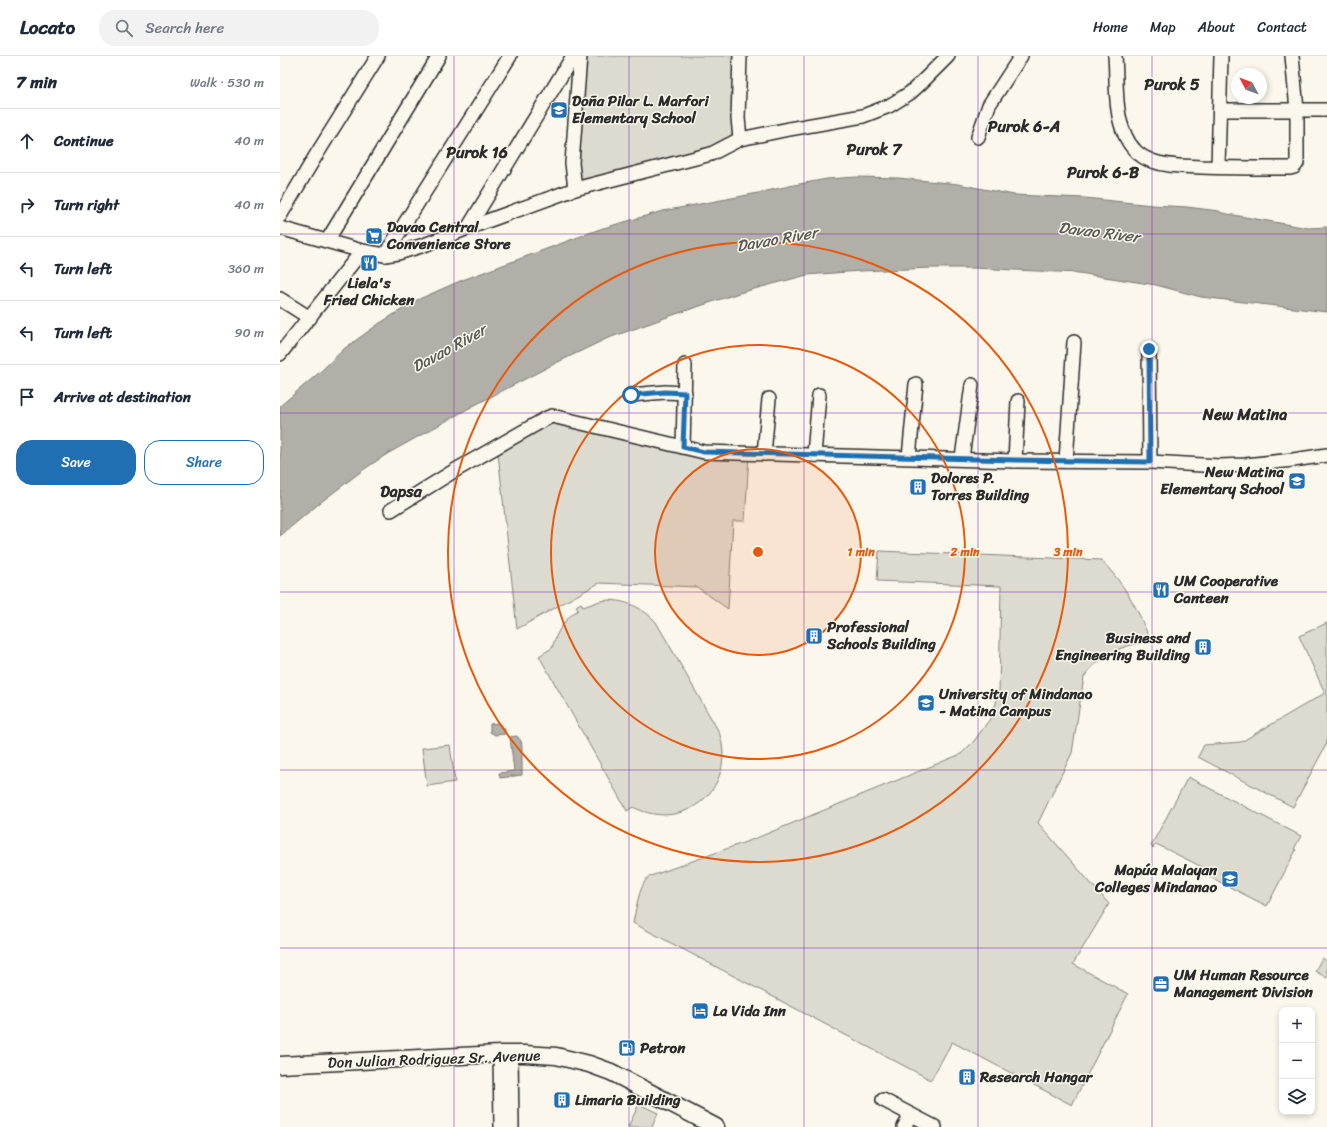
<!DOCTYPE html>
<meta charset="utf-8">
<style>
body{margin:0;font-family:Sriracha,sans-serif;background:#f2f2f3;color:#1f2937}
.controls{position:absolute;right:12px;bottom:12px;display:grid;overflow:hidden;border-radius:8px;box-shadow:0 2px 6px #0003}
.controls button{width:36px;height:36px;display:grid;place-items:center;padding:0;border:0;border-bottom:1px solid #e0e1e3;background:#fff;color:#1f2937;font:20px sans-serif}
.compass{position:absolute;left:951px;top:12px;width:36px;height:36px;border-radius:50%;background:#fff;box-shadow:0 2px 6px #0003;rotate:311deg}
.stop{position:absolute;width:12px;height:12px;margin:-9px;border:3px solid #1f6fb2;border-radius:50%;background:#fff}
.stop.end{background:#1f6fb2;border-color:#fff;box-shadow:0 1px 4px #0008}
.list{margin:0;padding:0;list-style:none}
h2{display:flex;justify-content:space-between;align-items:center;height:52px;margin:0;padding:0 16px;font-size:17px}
h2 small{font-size:13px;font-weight:400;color:#747a83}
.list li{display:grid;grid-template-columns:26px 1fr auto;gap:12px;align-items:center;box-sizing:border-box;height:64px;padding:0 16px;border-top:1px solid #e0e1e3}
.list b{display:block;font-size:15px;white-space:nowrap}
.list em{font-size:13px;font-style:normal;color:#747a83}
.actions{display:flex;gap:8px;padding:12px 16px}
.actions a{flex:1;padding:9px 0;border:1px solid #1f6fb2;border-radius:16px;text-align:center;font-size:14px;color:#1f6fb2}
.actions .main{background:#1f6fb2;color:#fff}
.icon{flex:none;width:22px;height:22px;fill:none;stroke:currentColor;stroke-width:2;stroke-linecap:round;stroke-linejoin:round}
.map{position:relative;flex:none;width:1047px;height:1071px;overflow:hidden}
header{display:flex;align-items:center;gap:24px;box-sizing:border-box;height:56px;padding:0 20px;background:#fff;border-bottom:1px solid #e0e1e3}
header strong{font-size:19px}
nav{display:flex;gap:22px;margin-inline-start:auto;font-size:14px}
.search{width:280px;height:36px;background:#f2f2f3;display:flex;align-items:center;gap:10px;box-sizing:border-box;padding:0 14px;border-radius:16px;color:#747a83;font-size:15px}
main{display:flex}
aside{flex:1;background:#fff}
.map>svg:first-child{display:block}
</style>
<header>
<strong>Locato</strong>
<div class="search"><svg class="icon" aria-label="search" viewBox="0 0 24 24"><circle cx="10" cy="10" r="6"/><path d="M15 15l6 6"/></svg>Search here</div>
<nav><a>Home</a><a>Map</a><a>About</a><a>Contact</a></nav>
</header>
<main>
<aside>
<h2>7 min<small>Walk · 530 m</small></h2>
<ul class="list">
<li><svg class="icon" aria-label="ahead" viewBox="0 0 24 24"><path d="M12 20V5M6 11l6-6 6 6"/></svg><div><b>Continue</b></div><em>40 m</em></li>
<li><svg class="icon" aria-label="right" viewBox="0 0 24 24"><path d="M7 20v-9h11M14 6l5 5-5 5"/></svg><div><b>Turn right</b></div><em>40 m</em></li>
<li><svg class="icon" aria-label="left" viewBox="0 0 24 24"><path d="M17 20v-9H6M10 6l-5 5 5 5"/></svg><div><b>Turn left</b></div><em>360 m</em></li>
<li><svg class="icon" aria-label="left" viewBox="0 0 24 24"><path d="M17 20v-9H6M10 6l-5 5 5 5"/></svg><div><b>Turn left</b></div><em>90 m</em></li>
<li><svg class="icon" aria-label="arrive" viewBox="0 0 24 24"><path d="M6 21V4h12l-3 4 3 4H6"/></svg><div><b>Arrive at destination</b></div></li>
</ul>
<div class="actions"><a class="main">Save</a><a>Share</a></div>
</aside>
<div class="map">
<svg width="1047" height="1071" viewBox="0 0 1047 1071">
<rect width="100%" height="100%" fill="#fbf7ec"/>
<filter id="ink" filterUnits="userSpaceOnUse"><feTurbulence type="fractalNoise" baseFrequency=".025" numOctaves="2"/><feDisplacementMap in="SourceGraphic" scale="8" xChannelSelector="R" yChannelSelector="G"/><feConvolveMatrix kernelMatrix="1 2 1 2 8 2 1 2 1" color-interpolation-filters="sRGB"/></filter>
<g filter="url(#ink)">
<g fill="#dddad0" stroke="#84827e">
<polygon points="306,0 455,0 454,81 433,93 299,128 295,105"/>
<polygon points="272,364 469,399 465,465 453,465 448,553 417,531 319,527 237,573 218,397"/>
<path d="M 599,495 L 821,504 C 844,528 859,553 870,585 C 841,590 822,597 804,621 L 792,697 L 758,767 L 829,848 L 793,908 L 848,938 L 792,1049 L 672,986 L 651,1024 L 353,867 C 356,853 359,831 368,821 L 474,783 L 681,698 L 694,685 L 712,660 L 719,637 L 721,530 L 597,525 Z"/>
<path d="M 329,544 C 348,545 363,552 376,566 L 439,676 C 458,731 405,778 353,751 L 347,755 L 259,600 L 272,592 C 276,577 284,563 298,554 L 296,550 L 301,547 L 303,551 L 320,545 Z"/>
<polygon points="1047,567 1047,687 1013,751 918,701 924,689 961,686 1045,637 1019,580"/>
<polygon points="170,689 175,726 147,730 142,692"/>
<polygon points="908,721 1021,780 1014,793 1016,794 987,850 930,821 932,816 876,788 873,792 871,790"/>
<polygon points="1042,902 1047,905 1047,922 1035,915"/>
<polygon points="359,1048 378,1057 372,1071 348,1071"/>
</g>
<g fill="#b1afa7" stroke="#7b7a75">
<polygon points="577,121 618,122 678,128 734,139 805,142 872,149 907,151 939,155 942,157 1028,172 1047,171 1047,256 921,241 876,229 799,217 693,212 652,212 580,215 527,219 459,237 393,259 326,283 274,308 193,350 107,398 83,414 66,427 41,446 0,480 0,350 41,315 65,292 100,267 137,244 180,225 320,173 383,155 473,138 514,129 547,123"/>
<polygon points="218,667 225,673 225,678 215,679 210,676 210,668"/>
<polygon points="237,680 241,685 242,691 242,719 220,722 219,717 234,715 230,681"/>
</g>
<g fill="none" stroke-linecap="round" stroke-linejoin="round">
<g stroke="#2b2b2b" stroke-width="16">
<g id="minor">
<path d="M 835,0 C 837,24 834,56 845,79 C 850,91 860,101 872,105 C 888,111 905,110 921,111 C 951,112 980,112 1010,112 L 1014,111 L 1017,107 L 1017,54 L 1012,0"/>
<polyline points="940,54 1047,54"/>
<polyline points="698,81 709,49 741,0"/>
<polyline points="460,83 458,62 460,0"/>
<polyline points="938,111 941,0"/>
<polyline points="295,133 292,107 300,0"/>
<polyline points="0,160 35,101 98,0"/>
<polyline points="0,172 82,195 105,199 118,197 144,189 188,172 295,133 431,98 460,83 509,73 583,60 609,50 630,37 641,27 668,0"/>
<polyline points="188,172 293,0"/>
<polyline points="47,185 159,0"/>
<polyline points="105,199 230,0"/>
<polyline points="0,243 30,262"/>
<polyline points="869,293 870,406"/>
<polyline points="0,298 82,195"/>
<polyline points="351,339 385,336 405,337"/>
<polyline points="403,391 405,309"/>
<polyline points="484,398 489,343"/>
<polyline points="534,399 539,339"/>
<polyline points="629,401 636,328"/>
<polyline points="682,402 692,329"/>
<polyline points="735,405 738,345"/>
<polyline points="786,405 794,286"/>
<polyline points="111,454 174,415 267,362 272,360 424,396 735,405 870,406 940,410 965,409 1013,404 1047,399"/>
<polyline points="220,998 221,1071"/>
<polyline points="231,998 232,1071"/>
<polyline points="603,1044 655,1071"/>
<polyline points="624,1071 631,1059"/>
</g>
</g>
<g stroke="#2b2b2b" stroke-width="19">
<polyline id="major" points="0,1009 220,998 245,998 276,1000 309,1008 331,1016 436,1071"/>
</g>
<use href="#minor" stroke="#fbf7ec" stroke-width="13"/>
<use href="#major" stroke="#fbf7ec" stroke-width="16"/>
</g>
</g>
<g fill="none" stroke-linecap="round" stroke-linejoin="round" filter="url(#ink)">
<polyline stroke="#1f6fb2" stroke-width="5" points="351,339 385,336 405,337 403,391 424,396 735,404 870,406 869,293"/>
</g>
<path fill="none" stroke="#7b2cbf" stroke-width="1" stroke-opacity="0.55" d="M 174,0 L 174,1071M 349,0 L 349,1071M 524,0 L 524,1071M 698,0 L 698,1071M 872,0 L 872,1071M 0,178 L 1047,178M 0,357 L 1047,357M 0,536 L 1047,536M 0,714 L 1047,714M 0,892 L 1047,892"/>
<circle cx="478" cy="496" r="103" fill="#e8590c" fill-opacity=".12"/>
<g fill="none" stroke="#e8590c" stroke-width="2">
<circle cx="478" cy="496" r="103"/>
<circle cx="478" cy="496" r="207"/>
<circle cx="478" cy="496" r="310"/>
</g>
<defs>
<g id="school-square" transform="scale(0.9)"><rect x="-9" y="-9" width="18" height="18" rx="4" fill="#1f6fb2" stroke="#fbf7ec"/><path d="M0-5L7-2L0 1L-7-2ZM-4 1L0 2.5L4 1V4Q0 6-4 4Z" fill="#fff"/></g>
<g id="supermarket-square" transform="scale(0.9)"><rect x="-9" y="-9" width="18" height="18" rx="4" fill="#1f6fb2" stroke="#fbf7ec"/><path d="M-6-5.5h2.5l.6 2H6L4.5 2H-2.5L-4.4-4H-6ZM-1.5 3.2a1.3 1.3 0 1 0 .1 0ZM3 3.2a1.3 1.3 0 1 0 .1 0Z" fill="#fff"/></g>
<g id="restaurant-square" transform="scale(0.9)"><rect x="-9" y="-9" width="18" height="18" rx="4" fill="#1f6fb2" stroke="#fbf7ec"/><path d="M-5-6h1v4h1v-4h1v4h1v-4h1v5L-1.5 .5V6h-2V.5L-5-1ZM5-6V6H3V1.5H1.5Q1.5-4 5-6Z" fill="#fff"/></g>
<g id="building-square" transform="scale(0.9)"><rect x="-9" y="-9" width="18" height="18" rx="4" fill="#1f6fb2" stroke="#fbf7ec"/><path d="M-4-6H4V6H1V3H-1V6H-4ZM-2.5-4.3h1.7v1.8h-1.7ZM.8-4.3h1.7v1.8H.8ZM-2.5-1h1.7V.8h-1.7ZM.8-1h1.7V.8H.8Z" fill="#fff"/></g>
<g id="university-square" transform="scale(0.9)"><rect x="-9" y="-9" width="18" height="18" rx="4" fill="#1f6fb2" stroke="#fbf7ec"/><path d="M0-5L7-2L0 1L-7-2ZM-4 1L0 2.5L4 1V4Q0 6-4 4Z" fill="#fff"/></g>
<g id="office-square" transform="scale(0.9)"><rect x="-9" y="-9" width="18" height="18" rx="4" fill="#1f6fb2" stroke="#fbf7ec"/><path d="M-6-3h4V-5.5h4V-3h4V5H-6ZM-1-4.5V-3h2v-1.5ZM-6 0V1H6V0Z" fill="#fff"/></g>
<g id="hotel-square" transform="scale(0.9)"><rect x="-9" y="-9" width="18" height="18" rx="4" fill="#1f6fb2" stroke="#fbf7ec"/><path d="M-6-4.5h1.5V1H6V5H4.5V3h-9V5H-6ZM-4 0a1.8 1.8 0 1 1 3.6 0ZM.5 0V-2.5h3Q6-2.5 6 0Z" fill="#fff"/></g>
<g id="fuel-square" transform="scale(0.9)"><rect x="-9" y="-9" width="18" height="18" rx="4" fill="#1f6fb2" stroke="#fbf7ec"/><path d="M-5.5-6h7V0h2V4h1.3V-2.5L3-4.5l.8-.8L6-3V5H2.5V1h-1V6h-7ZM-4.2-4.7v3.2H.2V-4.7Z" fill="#fff"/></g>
</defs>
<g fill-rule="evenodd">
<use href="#school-square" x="279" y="54"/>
<use href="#supermarket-square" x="94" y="180"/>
<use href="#restaurant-square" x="89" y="207"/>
<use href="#school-square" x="1017" y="425"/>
<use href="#building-square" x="638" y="431"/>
<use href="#restaurant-square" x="881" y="534"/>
<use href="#building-square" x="534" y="580"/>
<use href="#building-square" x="923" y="591"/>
<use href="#university-square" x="646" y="647"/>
<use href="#university-square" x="950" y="823"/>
<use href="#office-square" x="881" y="928"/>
<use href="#hotel-square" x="420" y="955"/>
<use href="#fuel-square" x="347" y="992"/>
<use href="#building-square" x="687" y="1021"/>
<use href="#building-square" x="282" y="1044"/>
</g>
<g text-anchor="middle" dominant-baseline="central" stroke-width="3" stroke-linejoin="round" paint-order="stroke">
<g font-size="15" font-weight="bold" fill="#2b2b2b" stroke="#fbf7ec" text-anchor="start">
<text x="292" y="45">Doña Pilar L. Marfori<tspan x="292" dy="17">Elementary School</tspan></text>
<text x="107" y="171">Davao Central<tspan x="107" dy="17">Convenience Store</tspan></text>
<text x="89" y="227" text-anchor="middle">Liela's<tspan x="89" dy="17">Fried Chicken</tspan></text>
<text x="1004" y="416" text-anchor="end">New Matina<tspan x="1004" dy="17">Elementary School</tspan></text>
<text x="651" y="422">Dolores P.<tspan x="651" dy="17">Torres Building</tspan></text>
<text x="894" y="525">UM Cooperative<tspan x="894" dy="17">Canteen</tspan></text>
<text x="547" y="571">Professional<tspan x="547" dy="17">Schools Building</tspan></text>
<text x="910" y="582" text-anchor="end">Business and<tspan x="910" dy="17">Engineering Building</tspan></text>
<text x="659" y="638">University of Mindanao<tspan x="659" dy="17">- Matina Campus</tspan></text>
<text x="937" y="814" text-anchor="end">Mapúa Malayan<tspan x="937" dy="17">Colleges Mindanao</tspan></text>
<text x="894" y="919">UM Human Resource<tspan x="894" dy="17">Management Division</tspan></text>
<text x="433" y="955">La Vida Inn</text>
<text x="360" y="992">Petron</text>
<text x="700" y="1021">Research Hangar</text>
<text x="295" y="1044">Limaria Building</text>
</g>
<g font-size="15" fill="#2b2b2b" stroke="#fbf7ec">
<text transform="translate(154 1003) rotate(-2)">Don Julian Rodriguez Sr. Avenue</text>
</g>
<g font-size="16" font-weight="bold" fill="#2b2b2b" stroke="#fbf7ec">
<text x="892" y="28">Purok 5</text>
<text x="744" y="70">Purok 6-A</text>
<text x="594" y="93">Purok 7</text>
<text x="197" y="96">Purok 16</text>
<text x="823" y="116">Purok 6-B</text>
<text x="965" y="358">New Matina</text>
<text x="121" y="435">Dapsa</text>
</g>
<g font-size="16" font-style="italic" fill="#5a5956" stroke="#fbf7ec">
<text transform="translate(819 176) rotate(7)">Davao River</text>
<text transform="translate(497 183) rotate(-10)">Davao River</text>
<text transform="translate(169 292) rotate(-29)">Davao River</text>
</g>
</g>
<circle cx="478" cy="496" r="6" fill="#e8590c" stroke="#fbf7ec" stroke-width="2"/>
<g font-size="12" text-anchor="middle" font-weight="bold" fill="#e8590c" stroke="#fbf7ec" stroke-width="3" stroke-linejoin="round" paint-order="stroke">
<text x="581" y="500">1 min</text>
<text x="685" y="500">2 min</text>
<text x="788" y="500">3 min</text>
</g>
</svg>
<div class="controls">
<button>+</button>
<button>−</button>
<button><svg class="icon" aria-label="layers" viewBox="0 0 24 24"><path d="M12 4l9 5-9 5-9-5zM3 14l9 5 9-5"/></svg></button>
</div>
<svg class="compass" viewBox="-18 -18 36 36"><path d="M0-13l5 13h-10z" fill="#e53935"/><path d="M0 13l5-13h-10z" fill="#747a83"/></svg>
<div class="stop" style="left:351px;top:339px"></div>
<div class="stop end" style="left:869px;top:293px"></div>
</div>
</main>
